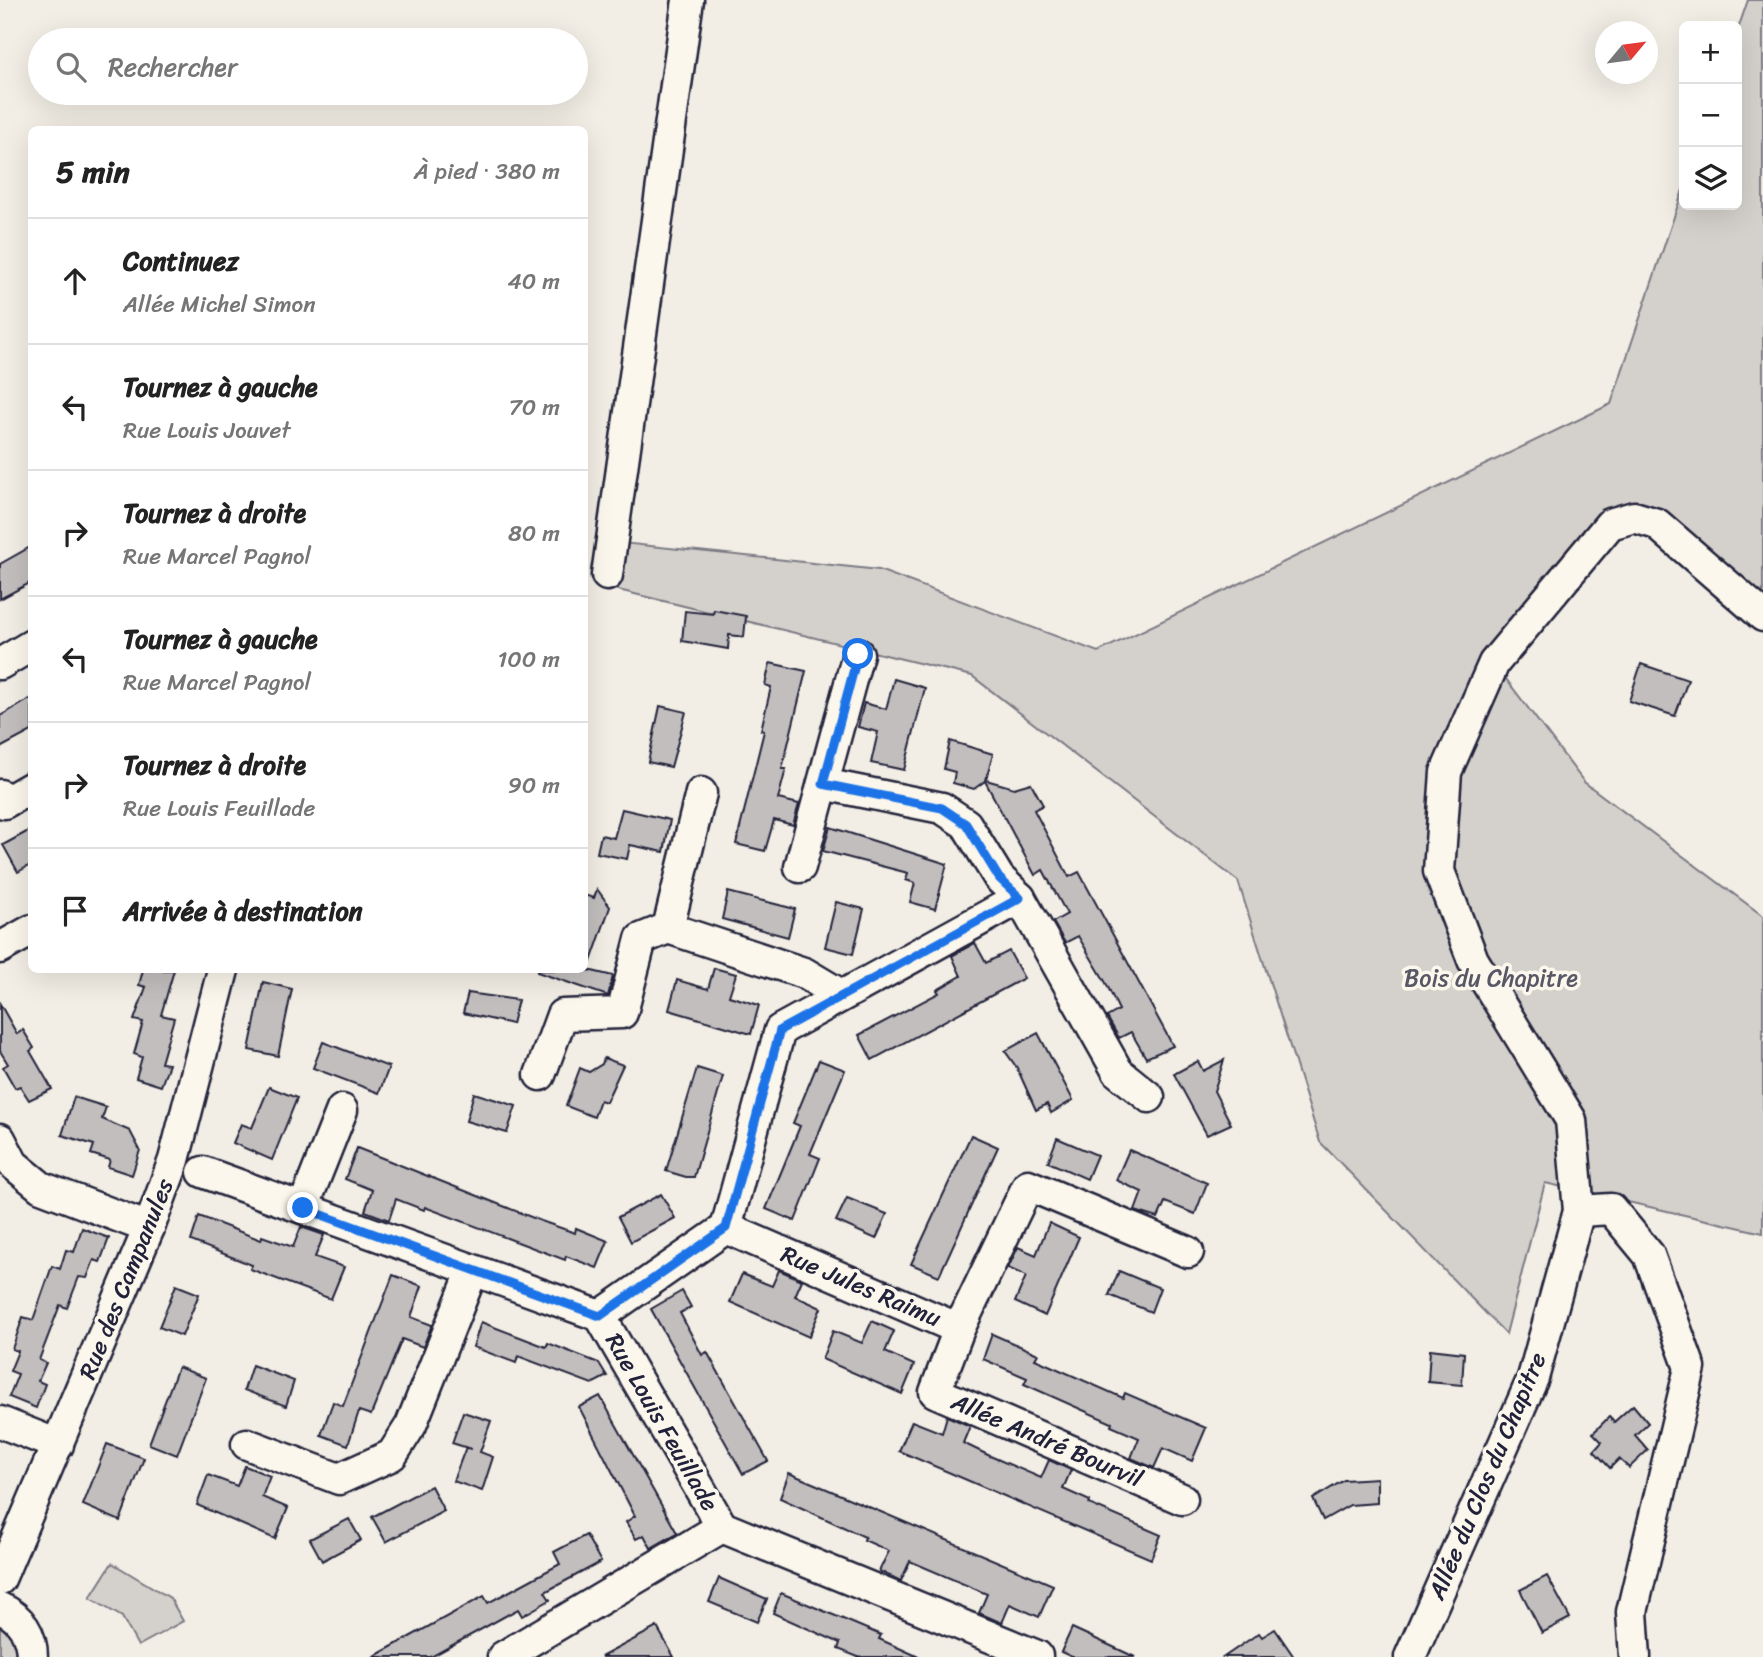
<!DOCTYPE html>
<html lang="fr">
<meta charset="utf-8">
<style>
body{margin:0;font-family:Sriracha,sans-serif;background:#f6f6f6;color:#222}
.controls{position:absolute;right:21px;top:21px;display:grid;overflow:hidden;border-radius:10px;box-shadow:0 7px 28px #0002}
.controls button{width:63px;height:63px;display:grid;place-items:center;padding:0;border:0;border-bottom:2px solid #e0e0e0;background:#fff;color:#222;font:35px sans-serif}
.compass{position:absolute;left:1595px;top:21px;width:63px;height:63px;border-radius:50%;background:#fff;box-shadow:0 7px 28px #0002;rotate:61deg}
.stop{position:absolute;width:21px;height:21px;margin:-16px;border:5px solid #1a73e8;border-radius:50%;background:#fff}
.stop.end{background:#1a73e8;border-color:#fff;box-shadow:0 2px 7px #0008}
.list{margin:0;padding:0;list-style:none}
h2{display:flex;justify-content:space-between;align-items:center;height:91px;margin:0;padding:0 28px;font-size:30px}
h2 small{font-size:23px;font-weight:400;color:#767676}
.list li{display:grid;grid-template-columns:46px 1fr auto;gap:21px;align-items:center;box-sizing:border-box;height:126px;padding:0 28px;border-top:2px solid #e0e0e0}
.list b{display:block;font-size:26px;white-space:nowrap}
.list p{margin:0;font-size:23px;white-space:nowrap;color:#767676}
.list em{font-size:23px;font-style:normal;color:#767676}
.icon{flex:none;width:38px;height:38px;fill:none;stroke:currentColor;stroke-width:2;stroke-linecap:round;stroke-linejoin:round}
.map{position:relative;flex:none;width:1763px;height:1657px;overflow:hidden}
.search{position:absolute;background:#fff;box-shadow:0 7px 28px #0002;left:28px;top:28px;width:560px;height:77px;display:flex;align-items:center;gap:18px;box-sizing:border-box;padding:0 24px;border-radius:38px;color:#767676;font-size:26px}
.panel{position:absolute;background:#fff;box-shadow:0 7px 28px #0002;left:28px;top:126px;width:560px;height:847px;border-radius:10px}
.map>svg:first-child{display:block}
</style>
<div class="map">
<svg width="1763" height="1657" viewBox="0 0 1763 1657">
<rect width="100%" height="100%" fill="#f2eee5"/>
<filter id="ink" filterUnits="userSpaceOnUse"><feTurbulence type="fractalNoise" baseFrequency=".0143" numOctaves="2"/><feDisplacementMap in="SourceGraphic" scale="14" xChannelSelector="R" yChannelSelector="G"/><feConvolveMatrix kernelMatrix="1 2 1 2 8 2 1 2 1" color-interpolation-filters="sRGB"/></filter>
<g filter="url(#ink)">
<g fill="#d4d1cc" stroke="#7b7a84" stroke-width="2">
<polygon points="1748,0 1763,0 1763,616 1634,517 1494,663 1584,782 1763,916 1763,1233 1545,1183 1506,1334 1320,1142 1238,881 972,676 614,589 622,543 879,570 1098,652 1611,404 1684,187 1684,205 1737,205 1737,32"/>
<polygon points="112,1563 170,1598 183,1621 138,1646 122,1617 90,1598"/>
<path d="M 0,1624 C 13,1633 17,1642 19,1657 L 0,1657 Z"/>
</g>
<g fill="#c2bebe" stroke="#22223b" stroke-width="2">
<polygon points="32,546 32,582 0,599 0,564"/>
<polygon points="714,610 746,616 744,637 729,635 728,649 682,641 685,611 713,614"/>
<polygon points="770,663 806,671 782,769 786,769 778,799 799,804 793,825 774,820 765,851 736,844 764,731 761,730 771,687 765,685"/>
<polygon points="1641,664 1688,680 1675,716 1629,701"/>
<polygon points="894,679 925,688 904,770 871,763 878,732 858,727 864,703 886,709"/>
<polygon points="32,698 32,731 0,748 0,716"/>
<polygon points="660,706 686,712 671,767 648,762"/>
<polygon points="950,741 993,754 986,780 1014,788 1031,783 1043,805 1034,810 1069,877 1079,872 1173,1046 1146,1058 1131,1032 1119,1038 1107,1017 1119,1010 1106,983 1078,936 1065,943 1053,922 1067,914 1043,870 1035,875 985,781 974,789 953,783 955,772 944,769"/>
<polygon points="622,809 670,820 664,852 630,845 627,859 597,853 601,835 614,838"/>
<polygon points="830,827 947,864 935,909 910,902 915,883 906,880 908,873 823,851"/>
<polygon points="32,829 32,864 18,872 3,845"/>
<polygon points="597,889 610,907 588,970 613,976 608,996 537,972 537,970 584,970 584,895 594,898"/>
<polygon points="728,892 795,909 788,937 722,919"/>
<polygon points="836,902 864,909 853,954 825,947"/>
<polygon points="975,943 986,963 1009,951 1024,978 872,1060 859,1035 939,993 937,990 961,976 952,956"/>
<polygon points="714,968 736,974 729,996 759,1005 751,1034 669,1010 677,980 708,989"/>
<polygon points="143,970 174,970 161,1015 174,1018 161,1063 169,1064 161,1086 136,1078 142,1057 134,1054 143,1022 134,1020 146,987 139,985"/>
<polygon points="263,982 292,989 278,1056 249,1050"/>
<polygon points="468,993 518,1000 512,1024 463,1013"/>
<polygon points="0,1004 17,1034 23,1030 34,1048 30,1051 52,1089 29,1100 20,1086 15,1088 3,1067 8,1064 0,1051"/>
<polygon points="1038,1033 1073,1100 1051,1113 1047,1104 1036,1110 1017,1068 1005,1051"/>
<polygon points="323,1042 389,1067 379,1093 313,1068"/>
<polygon points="604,1058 623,1065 606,1102 600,1100 594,1117 566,1106 580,1068 589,1072 602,1064"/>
<polygon points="819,1060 845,1070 810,1154 820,1158 795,1221 766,1209 800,1126 793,1123"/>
<polygon points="1224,1060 1214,1091 1231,1124 1207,1135 1174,1074 1198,1061 1203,1071"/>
<polygon points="697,1068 723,1076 694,1177 686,1177 666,1171"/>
<polygon points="269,1087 297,1098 272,1160 233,1143 241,1124 252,1128"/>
<polygon points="474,1093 516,1106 507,1133 466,1121"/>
<polygon points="74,1097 106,1107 102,1119 130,1131 140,1150 132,1175 108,1167 110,1160 91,1154 94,1145 62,1135"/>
<polygon points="971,1135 998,1147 939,1276 911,1264"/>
<polygon points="1057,1138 1097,1155 1087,1179 1048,1162"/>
<polygon points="357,1148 541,1221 575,1233 576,1228 608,1241 597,1268 566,1256 565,1260 425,1207 424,1210 396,1199 389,1220 365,1211 372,1190 345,1179"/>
<polygon points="1129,1150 1207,1183 1195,1214 1165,1202 1158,1218 1135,1211 1142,1192 1116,1180"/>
<polygon points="661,1194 675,1218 631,1242 618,1217"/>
<polygon points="847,1198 887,1214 876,1239 836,1221"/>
<polygon points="199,1216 261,1240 262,1236 293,1247 301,1227 324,1235 315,1257 344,1267 331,1299 250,1269 252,1265 191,1241"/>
<polygon points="1049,1223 1079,1237 1045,1316 1015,1302 1026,1276 1008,1268 1018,1247 1036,1255"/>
<polygon points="82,1228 109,1238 100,1262 94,1260 87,1278 79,1277 67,1308 60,1305 39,1360 46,1363 38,1381 45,1384 36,1408 9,1397 18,1374 10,1371 18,1351 12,1349 23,1317 33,1320 52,1266 60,1269 66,1250 74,1252"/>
<polygon points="779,1270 802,1280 795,1296 821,1308 809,1337 730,1302 742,1274 772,1286"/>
<polygon points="1119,1271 1160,1288 1151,1312 1109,1295"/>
<polygon points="393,1275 422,1286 411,1317 432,1325 423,1347 402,1339 371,1415 359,1411 348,1445 321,1435 333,1402 343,1406"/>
<polygon points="176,1285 199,1294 182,1336 159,1327"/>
<polygon points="682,1291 691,1307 680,1313 702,1355 707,1352 768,1461 743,1474 651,1309"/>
<polygon points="872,1321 894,1331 885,1352 914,1365 902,1394 822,1359 833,1331 862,1343"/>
<polygon points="481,1322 546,1347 548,1343 599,1363 607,1376 592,1384 518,1356 516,1363 473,1347"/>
<polygon points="992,1334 1038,1354 1035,1359 1123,1398 1125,1393 1206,1428 1192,1461 1163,1448 1154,1468 1131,1458 1139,1438 1111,1426 1112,1423 1024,1384 1027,1378 983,1359"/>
<polygon points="1430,1349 1464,1353 1462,1385 1428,1382"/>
<polygon points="252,1365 294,1381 286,1406 244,1390"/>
<polygon points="178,1367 206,1378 177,1455 149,1444"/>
<polygon points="600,1396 677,1533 651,1548 644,1535 636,1539 626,1522 635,1516 579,1407"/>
<polygon points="1633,1405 1648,1423 1635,1435 1648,1450 1629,1468 1619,1459 1610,1468 1594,1451 1602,1442 1593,1433 1609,1417 1614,1422"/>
<polygon points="463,1412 491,1421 480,1452 493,1457 482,1491 453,1481 466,1447 471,1449 452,1443"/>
<polygon points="947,1416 970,1426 963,1443 990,1456 1041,1478 1049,1460 1071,1470 1063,1489 1090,1501 1089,1504 1161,1535 1151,1559 899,1451 912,1421 942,1433"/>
<polygon points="107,1444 144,1458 120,1521 83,1505"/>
<polygon points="245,1466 270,1476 262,1497 288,1508 275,1539 197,1505 208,1475 237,1486"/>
<polygon points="789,1473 1053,1585 1039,1617 1010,1604 1002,1623 979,1613 987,1594 910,1561 901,1581 879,1571 889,1551 864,1540 865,1537 780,1498"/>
<polygon points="1377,1478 1377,1503 1350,1505 1323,1520 1313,1499 1344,1480"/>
<polygon points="431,1486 444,1511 386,1542 372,1517"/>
<polygon points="349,1519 361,1540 322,1561 310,1539"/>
<polygon points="586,1535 601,1562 545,1592 550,1600 522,1616 518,1609 431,1657 373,1657 484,1596 488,1603 560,1564 554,1552"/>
<polygon points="1547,1576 1570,1618 1542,1633 1520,1590"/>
<polygon points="719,1578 767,1599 757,1622 709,1602"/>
<polygon points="781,1593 881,1635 879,1639 919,1657 858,1657 838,1649 840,1643 773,1613"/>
<polygon points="657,1627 674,1657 601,1657"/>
<polygon points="1072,1628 1135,1657 1072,1657 1061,1652"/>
<polygon points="1275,1629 1294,1657 1224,1657 1259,1633 1262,1637"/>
</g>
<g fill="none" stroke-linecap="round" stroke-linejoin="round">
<g stroke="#22223b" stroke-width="35">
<g id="minor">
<polyline points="607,575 688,0"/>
<polyline points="0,664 32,645"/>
<polyline points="823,784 942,808 966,824 999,878 1020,898 1118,1072 1149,1097"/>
<polyline points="0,795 4,803 32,787"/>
<polyline points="800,867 858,654"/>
<polyline points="668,928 804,973 841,995"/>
<polyline points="0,948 32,930"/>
<polyline points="540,1075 562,1015 622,1013 641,939 668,928 701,793"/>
<polyline points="0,1139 13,1164 41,1187 149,1228"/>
<polyline points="203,1172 600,1316 722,1527 1037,1656"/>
<polyline points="303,1208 342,1110"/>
<polyline points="1579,1211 1611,1209 1649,1255 1690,1368 1632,1612 1635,1657"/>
<polyline points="726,1228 959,1329 1028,1185 1188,1252"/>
<polyline points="600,1316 726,1228 780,1030 1020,898"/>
<polyline points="959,1329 935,1392 1182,1499"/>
<polyline points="0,1422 58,1445"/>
<polyline points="247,1444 339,1479 392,1455 411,1425 472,1272"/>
<polyline points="0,1579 149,1228 174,1160 223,970"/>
<path d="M 0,1608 C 21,1617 32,1635 32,1657"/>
<polyline points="503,1657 722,1527"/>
<polyline points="1410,1657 1533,1378 1579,1211 1571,1120 1473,960 1439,871 1446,772 1494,663 1610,524 1634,517 1657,524 1763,616"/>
</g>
</g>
<use href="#minor" stroke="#fbf7ec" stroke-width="30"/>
</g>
</g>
<g fill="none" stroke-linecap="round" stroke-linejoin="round" filter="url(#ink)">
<polyline stroke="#1a73e8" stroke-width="9" points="303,1208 600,1316 726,1228 780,1030 1020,898 999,878 966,824 942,808 823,784 858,654"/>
</g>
<g text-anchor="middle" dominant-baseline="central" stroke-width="7" stroke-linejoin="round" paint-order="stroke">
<g font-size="24" fill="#575766" stroke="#fbf7ec">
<text x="1491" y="978">Bois du Chapitre</text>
</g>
<g font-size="24" fill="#22223b" stroke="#fbf7ec">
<text transform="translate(126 1279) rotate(-68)">Rue des Campanules</text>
<text transform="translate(861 1286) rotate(23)">Rue Jules Raimu</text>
<text transform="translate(662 1422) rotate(60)">Rue Louis Feuillade</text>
<text transform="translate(1047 1440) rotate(23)">Allée André Bourvil</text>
<text transform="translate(1487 1476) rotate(-67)">Allée du Clos du Chapitre</text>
</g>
</g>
</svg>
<div class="controls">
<button>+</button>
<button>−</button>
<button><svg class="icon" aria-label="layers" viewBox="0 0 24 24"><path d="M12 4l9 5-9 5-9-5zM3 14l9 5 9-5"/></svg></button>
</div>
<svg class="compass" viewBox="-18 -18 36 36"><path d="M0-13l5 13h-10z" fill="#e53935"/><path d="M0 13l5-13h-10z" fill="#767676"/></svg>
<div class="stop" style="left:858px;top:654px"></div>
<div class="stop end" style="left:303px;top:1208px"></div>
<div class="search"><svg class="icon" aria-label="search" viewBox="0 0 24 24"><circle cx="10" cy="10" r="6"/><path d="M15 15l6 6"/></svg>Rechercher</div>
<section class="panel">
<h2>5 min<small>À pied · 380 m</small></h2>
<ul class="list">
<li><svg class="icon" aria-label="ahead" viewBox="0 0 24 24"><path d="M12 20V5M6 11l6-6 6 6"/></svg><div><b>Continuez</b><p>Allée Michel Simon</p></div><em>40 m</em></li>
<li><svg class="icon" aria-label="left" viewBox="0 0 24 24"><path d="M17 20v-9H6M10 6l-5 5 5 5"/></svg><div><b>Tournez à gauche</b><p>Rue Louis Jouvet</p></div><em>70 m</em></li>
<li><svg class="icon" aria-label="right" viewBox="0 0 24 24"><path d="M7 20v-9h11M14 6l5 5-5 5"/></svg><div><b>Tournez à droite</b><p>Rue Marcel Pagnol</p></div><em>80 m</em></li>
<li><svg class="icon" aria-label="left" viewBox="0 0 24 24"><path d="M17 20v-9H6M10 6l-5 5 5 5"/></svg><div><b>Tournez à gauche</b><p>Rue Marcel Pagnol</p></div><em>100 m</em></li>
<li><svg class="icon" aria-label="right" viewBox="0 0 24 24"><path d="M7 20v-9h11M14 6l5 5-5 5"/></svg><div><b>Tournez à droite</b><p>Rue Louis Feuillade</p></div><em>90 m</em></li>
<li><svg class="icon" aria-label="arrive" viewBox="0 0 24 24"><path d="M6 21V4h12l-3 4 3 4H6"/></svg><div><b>Arrivée à destination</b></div></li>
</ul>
</section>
</div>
